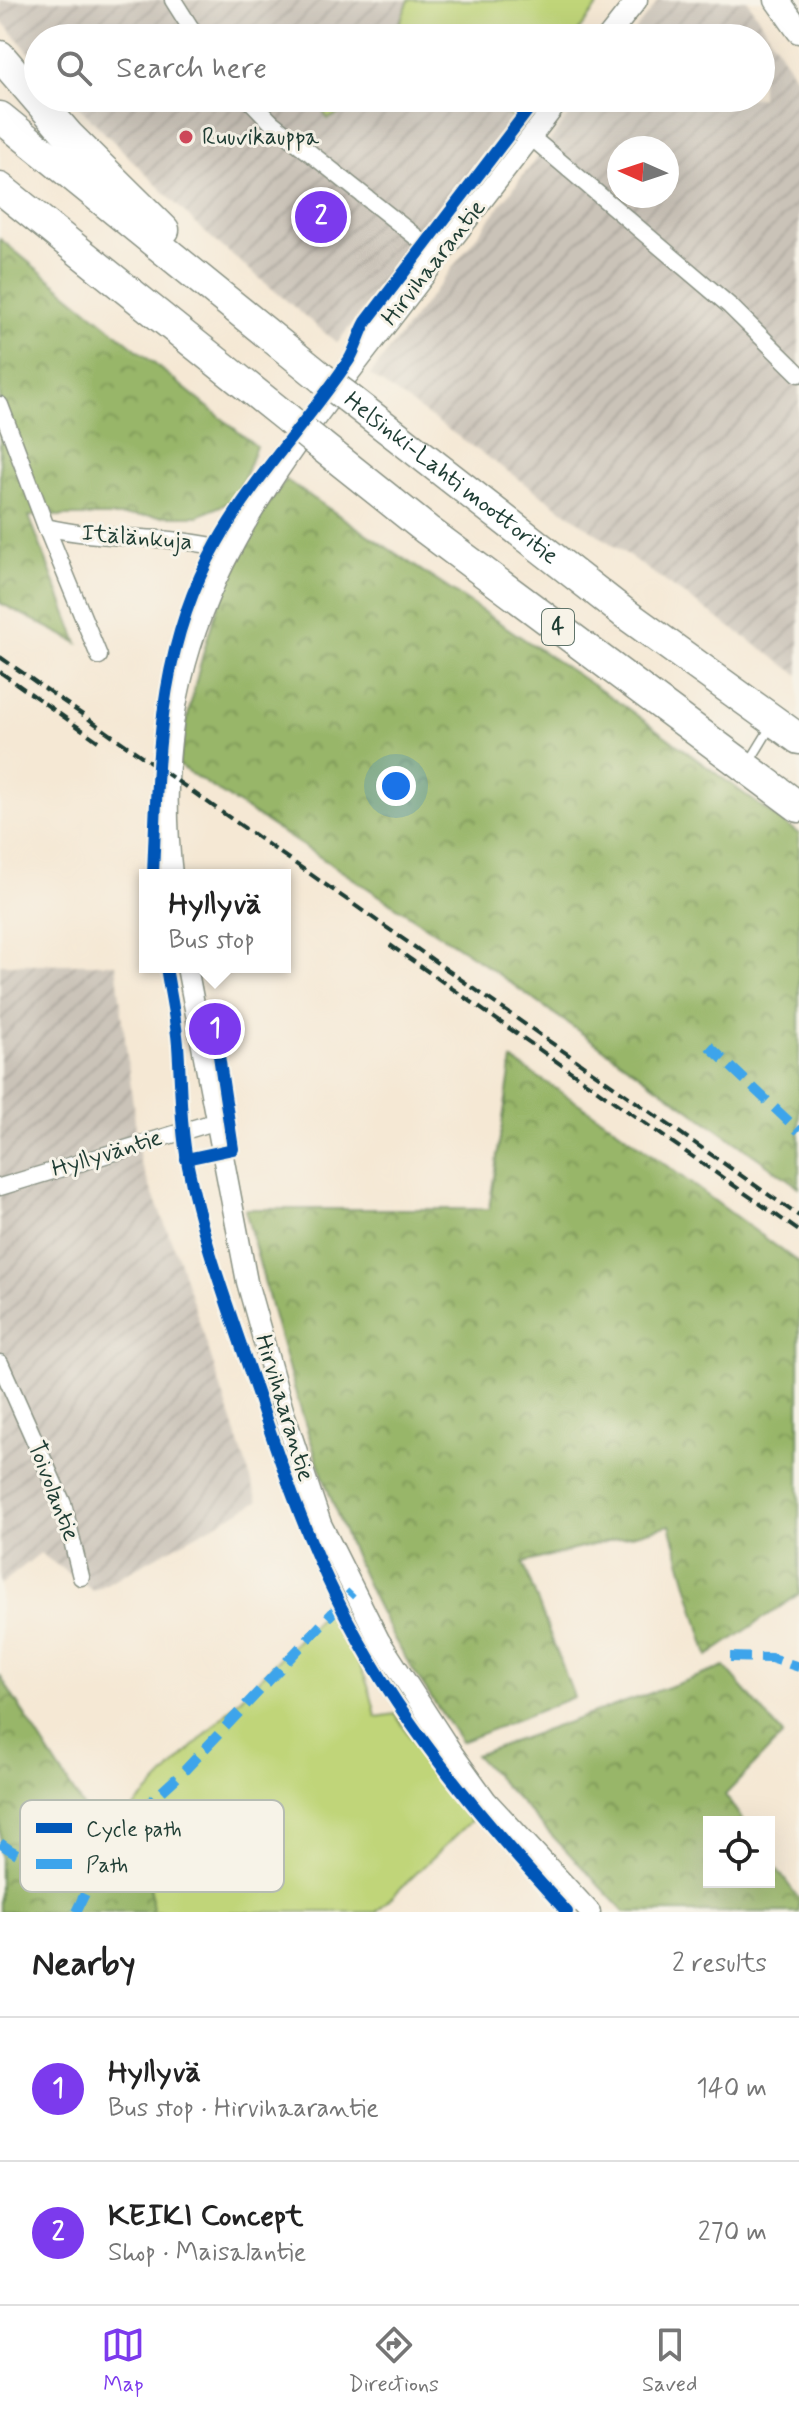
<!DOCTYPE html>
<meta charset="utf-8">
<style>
body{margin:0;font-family:Mynerve,sans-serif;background:#f2f2f2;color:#222}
.controls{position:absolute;right:24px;bottom:24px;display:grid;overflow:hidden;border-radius:0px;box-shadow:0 8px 32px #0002}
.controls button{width:72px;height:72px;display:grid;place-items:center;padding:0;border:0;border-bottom:2px solid #e0e0e0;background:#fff;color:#222;font:40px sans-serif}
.compass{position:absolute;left:607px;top:136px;width:72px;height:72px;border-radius:50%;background:#fff;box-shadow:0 8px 32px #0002;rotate:273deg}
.you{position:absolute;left:396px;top:786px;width:28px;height:28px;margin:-20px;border:6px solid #fff;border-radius:50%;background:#1a73e8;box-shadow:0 0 0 12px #1a73e833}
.badge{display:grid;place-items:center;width:52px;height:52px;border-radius:50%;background:#7c3aed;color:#fff;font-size:26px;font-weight:700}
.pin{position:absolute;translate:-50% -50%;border:4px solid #fff;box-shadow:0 2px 8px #0006}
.popup{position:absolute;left:139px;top:869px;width:152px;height:104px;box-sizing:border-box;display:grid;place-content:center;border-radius:0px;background:#fff;filter:drop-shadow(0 2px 6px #0005);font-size:26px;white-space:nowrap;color:#767676}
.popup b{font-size:30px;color:#222}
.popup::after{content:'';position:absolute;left:50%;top:100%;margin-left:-16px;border:16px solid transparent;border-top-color:#fff}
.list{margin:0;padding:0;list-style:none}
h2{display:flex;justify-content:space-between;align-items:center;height:104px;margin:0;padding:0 32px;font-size:34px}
h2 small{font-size:26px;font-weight:400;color:#767676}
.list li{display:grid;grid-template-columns:52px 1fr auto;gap:24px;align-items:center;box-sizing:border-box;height:144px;padding:0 32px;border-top:2px solid #e0e0e0}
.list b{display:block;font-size:30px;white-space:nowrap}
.list p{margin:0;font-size:26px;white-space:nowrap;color:#767676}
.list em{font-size:26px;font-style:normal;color:#767676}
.icon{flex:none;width:44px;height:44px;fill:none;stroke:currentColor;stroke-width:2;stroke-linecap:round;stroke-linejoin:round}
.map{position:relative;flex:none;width:799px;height:1912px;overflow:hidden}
.search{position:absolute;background:#fff;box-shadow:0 8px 32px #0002;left:24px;right:24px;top:24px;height:88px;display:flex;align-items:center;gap:20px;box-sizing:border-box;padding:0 28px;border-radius:44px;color:#767676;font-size:30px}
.sheet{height:392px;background:#fff}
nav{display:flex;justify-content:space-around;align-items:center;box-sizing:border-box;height:112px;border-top:2px solid #e0e0e0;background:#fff;font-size:22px;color:#767676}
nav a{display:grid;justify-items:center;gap:4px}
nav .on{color:#7c3aed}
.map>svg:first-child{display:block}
</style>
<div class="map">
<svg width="799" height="1912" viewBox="0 0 799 1912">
<defs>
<pattern id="industrial-furrows" width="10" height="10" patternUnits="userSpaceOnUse" patternTransform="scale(2)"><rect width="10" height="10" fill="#cac3b8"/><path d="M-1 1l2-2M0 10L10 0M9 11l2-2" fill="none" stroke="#ada89f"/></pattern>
<pattern id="forest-crowns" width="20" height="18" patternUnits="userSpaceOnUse" patternTransform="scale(2)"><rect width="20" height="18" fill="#98b669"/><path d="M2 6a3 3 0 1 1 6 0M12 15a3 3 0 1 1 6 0" fill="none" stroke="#7b9557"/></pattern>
</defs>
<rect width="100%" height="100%" fill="#f7f3e8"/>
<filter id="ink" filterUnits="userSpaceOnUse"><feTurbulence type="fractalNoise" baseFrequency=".0125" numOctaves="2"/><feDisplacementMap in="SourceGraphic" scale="16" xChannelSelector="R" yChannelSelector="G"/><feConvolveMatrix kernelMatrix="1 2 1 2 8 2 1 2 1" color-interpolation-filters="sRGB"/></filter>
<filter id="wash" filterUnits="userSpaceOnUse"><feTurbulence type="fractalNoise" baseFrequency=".006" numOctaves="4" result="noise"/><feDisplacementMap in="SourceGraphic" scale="32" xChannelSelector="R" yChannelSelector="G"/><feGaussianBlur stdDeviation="1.8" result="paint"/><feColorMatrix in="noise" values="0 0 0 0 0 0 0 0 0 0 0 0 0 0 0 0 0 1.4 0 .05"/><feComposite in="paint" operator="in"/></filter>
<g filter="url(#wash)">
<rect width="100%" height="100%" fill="#f5e8d4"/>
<g fill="url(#industrial-furrows)" fill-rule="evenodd">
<polygon points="0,0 409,0 395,34 352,28 334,38 38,38 38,62 0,19"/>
<path d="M 659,0 L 747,0 L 799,82 L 799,675 L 370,375 L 583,98 L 761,98 L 761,38 L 629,38 ZM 619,148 L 667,148 L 667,196 L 619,196 Z"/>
<polygon points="70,98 314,98 328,118 374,98 483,98 512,118 337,343 201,229"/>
<polygon points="0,964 116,964 140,1162 178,1257 258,1501 93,1591 40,1553 0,1585"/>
</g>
<g fill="#c0d579" stroke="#708956" stroke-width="2">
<polygon points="409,0 602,0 573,38 334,38 351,28 395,34"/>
<polygon points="314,98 374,98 328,119"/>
<polygon points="483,98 527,98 512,118"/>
<path d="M 330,1607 C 349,1643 369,1676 376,1717 L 395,1714 L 441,1784 L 471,1821 L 376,1912 L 153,1912 L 143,1825 L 131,1810 Z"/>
</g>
<g fill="url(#forest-crowns)" stroke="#5c7a4e" stroke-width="2">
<polygon points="0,239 256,446 236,499 198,516 29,516 78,643 0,603"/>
<path d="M 286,480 L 627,708 L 799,834 L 799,1187 L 474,957 L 178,765 C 198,664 220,562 286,480 Z"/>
<path d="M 512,1060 L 610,1124 L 799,1263 L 799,1594 L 708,1656 L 670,1525 L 523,1563 L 574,1697 L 461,1742 C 437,1705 409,1668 389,1629 C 319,1496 283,1353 245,1209 L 489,1209 Z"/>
<polygon points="725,1667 783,1735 725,1795 744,1822 709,1822 709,1882 769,1882 769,1858 799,1899 799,1912 625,1912 475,1755"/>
<polygon points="0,1676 99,1832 131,1810 143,1825 153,1912 0,1912"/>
</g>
</g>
<g filter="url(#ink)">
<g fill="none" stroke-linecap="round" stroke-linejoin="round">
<g stroke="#8a9284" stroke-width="11">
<polyline id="service" points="750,761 772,725"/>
</g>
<g stroke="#8a9284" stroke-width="19">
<g id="minor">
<polyline points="173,0 197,38"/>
<polyline points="248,98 271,122 440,256"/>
<polyline points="531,137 730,306 799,374"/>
<path d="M 0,405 L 46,527 C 106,542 169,533 229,550"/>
<polyline points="46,527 99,656"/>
<polyline points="0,1187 214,1122"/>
<polyline points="0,1363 63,1504 81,1577"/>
</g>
</g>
<g stroke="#8a9284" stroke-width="23">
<g id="tertiary">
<polyline points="607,38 637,0"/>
<path d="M 172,875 C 145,639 247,504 384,328 C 443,252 502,175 561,98"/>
<polyline points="187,967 247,1282 283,1410 321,1524 379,1640 453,1754 486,1800 590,1912"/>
</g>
</g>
<g stroke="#8a9284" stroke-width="27">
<polyline id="secondary" points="777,0 799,31"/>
</g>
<g stroke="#8a9284" stroke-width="33">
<g id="motorway">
<polyline points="0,56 69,136 164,230"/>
<polyline points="0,117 322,378"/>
<polyline points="0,188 288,419"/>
<path id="s1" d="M 347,397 L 623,612 L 799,739"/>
<polyline points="319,444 427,530 799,807"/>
</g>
</g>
<use href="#service" stroke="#fff" stroke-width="8"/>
<use href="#minor" stroke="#fff" stroke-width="16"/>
<use href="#tertiary" stroke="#fff" stroke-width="20"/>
<use href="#secondary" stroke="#fff" stroke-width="24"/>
<use href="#motorway" stroke="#fff" stroke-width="30"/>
<g stroke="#1f3d34" stroke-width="4" stroke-dasharray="12 6" stroke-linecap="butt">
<polyline points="0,657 799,1216"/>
<polyline points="0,672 98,741"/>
<polyline points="390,945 799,1231"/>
</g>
<g stroke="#8a9284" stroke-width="33" stroke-linecap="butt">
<g id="motorway-bridge">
<polyline points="322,378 347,397"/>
<polyline points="288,419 319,444"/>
</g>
</g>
<use href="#motorway-bridge" stroke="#fff" stroke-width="30"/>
<g stroke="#3da4eb" stroke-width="10" stroke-dasharray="20 10" stroke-linecap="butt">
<polyline points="709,1046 799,1131"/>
<polyline points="730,1657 771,1658 799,1667"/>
<path d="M 0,1843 C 48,1880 80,1853 122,1825"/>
<polyline points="76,1912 95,1873 129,1822 185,1770 352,1592"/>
</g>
<g stroke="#f7f3e8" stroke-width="17">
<g id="cycleway">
<path d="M 153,875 C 158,758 157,649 217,543 C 254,477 307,423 349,360 C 356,349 359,334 366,322 L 537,98"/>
<path d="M 166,967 C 170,993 176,1019 178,1045 C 181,1086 180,1125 188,1166 C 201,1233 225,1298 247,1363 C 274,1443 300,1525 338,1601 C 395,1717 479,1817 567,1912"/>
<polyline points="186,1159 233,1149 215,1029"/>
</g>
</g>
<use href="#cycleway" stroke="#0057b8" stroke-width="12"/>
</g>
</g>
<circle fill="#d1495b" stroke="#f7f3e8" stroke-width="3" cx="186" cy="137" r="8"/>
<g text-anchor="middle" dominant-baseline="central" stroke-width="6" stroke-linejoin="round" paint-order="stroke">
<rect fill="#f7f3e8" stroke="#60746a" stroke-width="2" x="542" y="609" width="32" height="36" rx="6"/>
<g font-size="22" font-weight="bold" fill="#1f3d34">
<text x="558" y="627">4</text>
</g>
<g font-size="24" fill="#1f3d34" stroke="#f7f3e8" text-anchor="start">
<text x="202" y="137">Ruuvikauppa</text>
</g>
<g font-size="24" fill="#1f3d34" stroke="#f7f3e8">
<text transform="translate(434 263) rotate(-52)">Hirvihaarantie</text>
<text stroke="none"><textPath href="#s1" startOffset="132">Helsinki-Lahti moottoritie</textPath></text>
<text transform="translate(137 538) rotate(5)">Itälänkuja</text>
<text transform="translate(107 1154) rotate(-17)">Hyllyväntie</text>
<text transform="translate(284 1408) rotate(73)">Hirvihaarantie</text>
<text transform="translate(53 1491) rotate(69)">Toivolantie</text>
</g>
</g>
<rect x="20" y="1800" width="264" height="92" rx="12" fill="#f7f3e8" stroke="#b6bcb2" stroke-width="2"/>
<rect x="36" y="1823" width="36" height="10" fill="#0057b8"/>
<rect x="36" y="1859" width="36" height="10" fill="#3da4eb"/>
<g font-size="22" fill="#1f3d34">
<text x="86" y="1836">Cycle path</text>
<text x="86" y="1872">Path</text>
</g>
</svg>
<div class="controls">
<button><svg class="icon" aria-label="locate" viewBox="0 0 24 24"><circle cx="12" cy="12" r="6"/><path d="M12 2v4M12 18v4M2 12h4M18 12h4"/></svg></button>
</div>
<svg class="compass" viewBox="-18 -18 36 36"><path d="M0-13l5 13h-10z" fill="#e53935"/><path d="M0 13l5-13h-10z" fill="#767676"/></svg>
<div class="you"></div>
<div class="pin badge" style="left:215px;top:1029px">1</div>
<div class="popup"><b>Hyllyvä</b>Bus stop</div>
<div class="pin badge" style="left:321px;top:217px">2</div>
<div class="search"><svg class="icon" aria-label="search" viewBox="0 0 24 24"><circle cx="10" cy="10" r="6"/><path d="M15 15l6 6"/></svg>Search here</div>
</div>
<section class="sheet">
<h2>Nearby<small>2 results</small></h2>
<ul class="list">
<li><span class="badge">1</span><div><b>Hyllyvä</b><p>Bus stop · Hirvihaarantie</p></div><em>140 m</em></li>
<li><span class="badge">2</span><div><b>KEIKI Concept</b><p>Shop · Maisalantie</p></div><em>270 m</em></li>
</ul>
</section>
<nav>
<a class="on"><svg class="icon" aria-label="map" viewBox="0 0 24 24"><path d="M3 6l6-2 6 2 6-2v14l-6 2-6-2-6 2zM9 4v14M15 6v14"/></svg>Map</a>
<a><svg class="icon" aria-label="directions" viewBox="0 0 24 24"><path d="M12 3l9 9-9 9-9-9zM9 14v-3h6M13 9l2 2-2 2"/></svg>Directions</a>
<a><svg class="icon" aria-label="saved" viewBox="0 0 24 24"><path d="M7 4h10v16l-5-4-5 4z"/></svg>Saved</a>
</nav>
